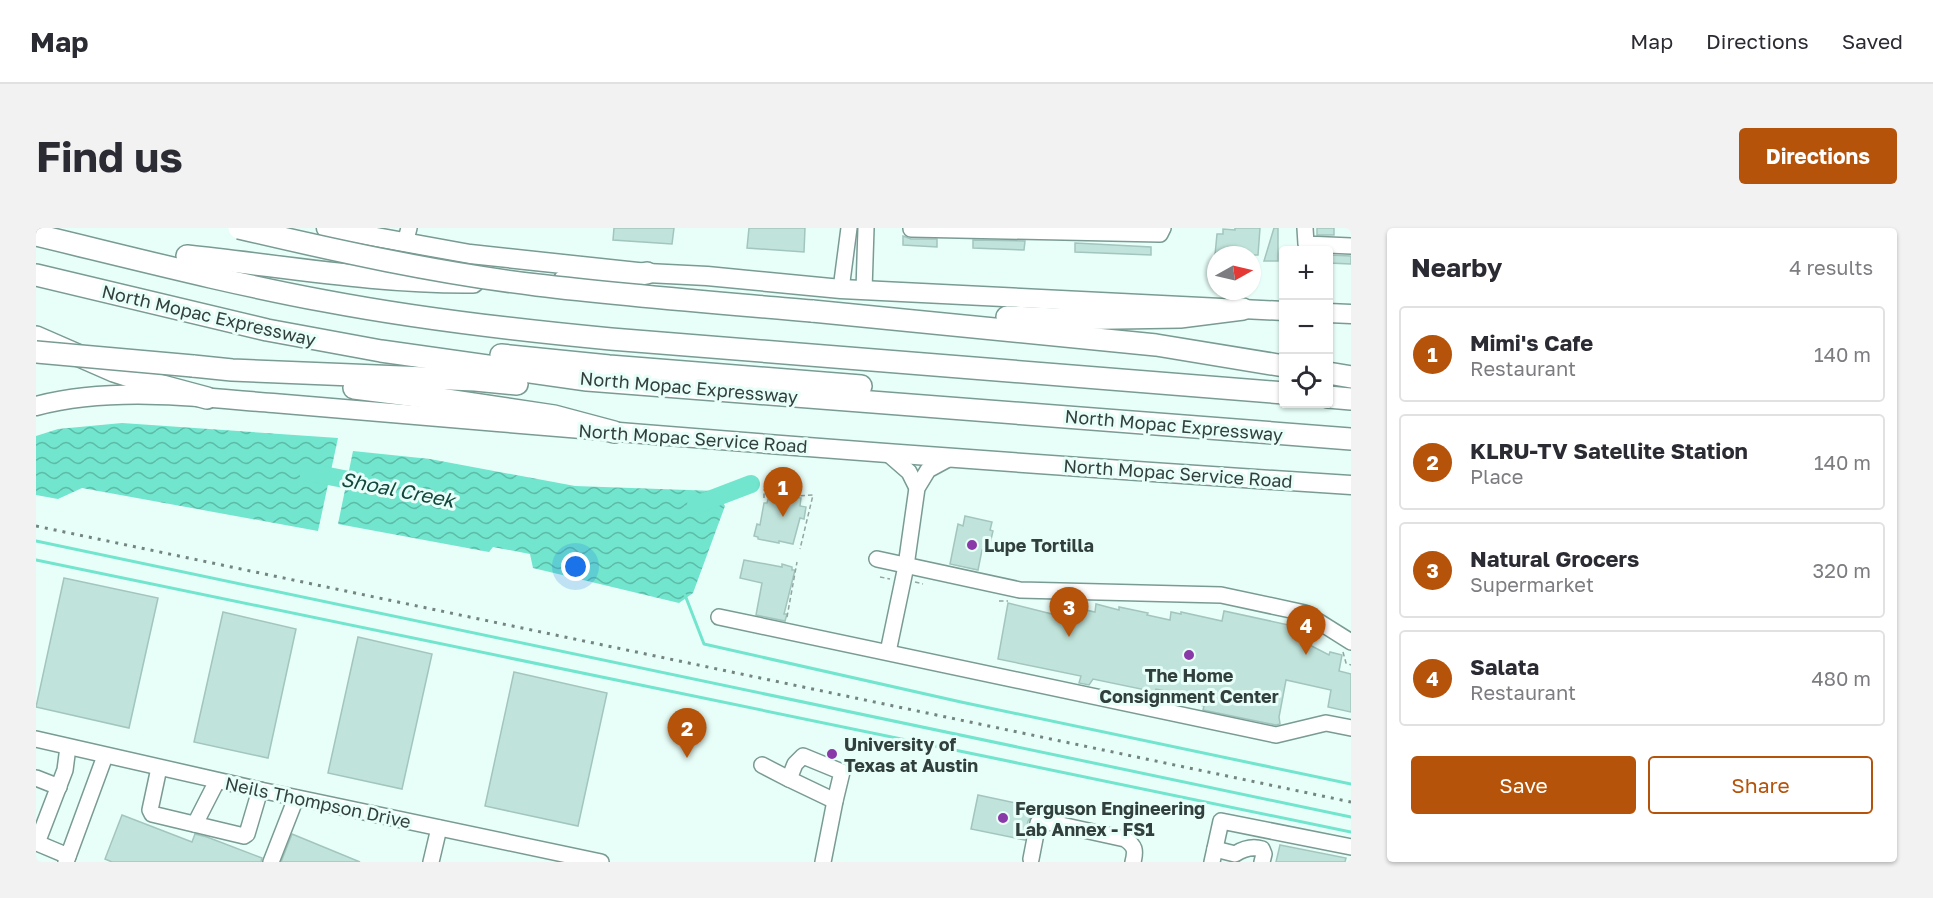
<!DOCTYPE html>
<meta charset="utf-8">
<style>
body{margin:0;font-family:"Golos Text",sans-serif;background:#f2f2f3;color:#2b2b33}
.controls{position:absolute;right:18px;top:18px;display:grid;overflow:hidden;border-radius:6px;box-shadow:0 2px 4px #0004}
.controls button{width:54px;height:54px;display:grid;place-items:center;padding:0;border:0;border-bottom:2px solid #e1e1e2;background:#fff;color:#2b2b33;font:30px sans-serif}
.compass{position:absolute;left:1171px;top:18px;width:54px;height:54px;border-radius:50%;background:#fff;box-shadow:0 2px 4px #0004;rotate:82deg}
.you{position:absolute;left:540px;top:339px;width:21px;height:21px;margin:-15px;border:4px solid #fff;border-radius:50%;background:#1a73e8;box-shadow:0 0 0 9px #1a73e833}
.badge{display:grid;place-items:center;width:39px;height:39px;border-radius:50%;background:#b45309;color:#fff;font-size:20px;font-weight:700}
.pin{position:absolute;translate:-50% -50px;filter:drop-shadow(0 2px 3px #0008)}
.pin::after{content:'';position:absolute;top:32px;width:21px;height:18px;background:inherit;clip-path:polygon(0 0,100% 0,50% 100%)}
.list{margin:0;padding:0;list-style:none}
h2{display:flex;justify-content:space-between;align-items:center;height:78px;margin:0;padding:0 24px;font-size:26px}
h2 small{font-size:20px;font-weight:400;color:#7c7c81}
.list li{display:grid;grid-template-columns:39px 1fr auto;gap:18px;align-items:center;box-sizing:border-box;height:96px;margin:0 12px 12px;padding:0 12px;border:2px solid #e1e1e2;border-radius:6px}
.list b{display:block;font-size:22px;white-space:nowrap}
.list p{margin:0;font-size:20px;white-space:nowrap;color:#7c7c81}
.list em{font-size:20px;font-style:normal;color:#7c7c81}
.actions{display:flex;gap:12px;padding:18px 24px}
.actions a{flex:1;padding:14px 0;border:2px solid #b45309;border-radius:6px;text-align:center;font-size:21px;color:#b45309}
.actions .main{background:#b45309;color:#fff}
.icon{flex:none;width:33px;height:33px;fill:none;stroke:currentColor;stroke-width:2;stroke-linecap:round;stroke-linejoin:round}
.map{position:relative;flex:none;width:1315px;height:634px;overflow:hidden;border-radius:6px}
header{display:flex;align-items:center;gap:36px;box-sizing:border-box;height:84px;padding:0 30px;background:#fff;border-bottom:2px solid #e1e1e2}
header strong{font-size:28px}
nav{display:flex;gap:33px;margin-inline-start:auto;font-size:21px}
.intro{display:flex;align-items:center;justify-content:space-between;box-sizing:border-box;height:144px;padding:0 36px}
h1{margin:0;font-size:42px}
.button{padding:15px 27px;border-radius:6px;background:#b45309;color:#fff;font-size:21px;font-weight:700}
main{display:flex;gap:36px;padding:0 36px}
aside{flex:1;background:#fff;border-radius:6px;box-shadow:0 2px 4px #0004}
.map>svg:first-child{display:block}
</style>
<header>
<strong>Map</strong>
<nav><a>Map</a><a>Directions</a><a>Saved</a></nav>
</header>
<div class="intro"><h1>Find us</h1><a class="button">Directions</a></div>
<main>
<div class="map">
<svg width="1315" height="634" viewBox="0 0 1315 634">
<defs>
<pattern id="water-waves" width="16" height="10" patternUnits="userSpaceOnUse" patternTransform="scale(1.5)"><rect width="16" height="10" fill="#71e5cd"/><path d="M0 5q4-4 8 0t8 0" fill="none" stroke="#5dbba8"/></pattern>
</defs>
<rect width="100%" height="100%" fill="#e8fef8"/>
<g fill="url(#water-waves)">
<polygon points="86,195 302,210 282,303 46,260 22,271 0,267 0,208 22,201"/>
<polygon points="317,223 394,231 539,258 680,263 689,278 657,365 643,375 497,340 494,326 457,319 453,324 302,296"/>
</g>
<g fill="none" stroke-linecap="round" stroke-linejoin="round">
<g stroke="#71e5cd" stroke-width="3">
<polyline points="0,313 1315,589"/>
<polyline points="0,332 1315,604"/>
<polyline points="649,367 668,416 925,474 1315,556"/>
</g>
<g stroke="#71e5cd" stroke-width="18">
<polyline points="272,244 333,256"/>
<polyline points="660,277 715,256"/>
</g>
</g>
<g fill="#c0e4db" stroke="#a2c5bd" stroke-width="1.5">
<polygon points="578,0 638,0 636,16 577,12"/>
<polygon points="713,0 769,0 768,24 711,20"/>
<polygon points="1199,0 1224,0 1222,27 1179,27 1181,6 1187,6 1187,1 1199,2"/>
<polygon points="1238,0 1242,0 1242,33 1228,33"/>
<rect x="1281" y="0" width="17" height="7"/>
<polygon points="867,8 875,11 901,11 901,19 867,17"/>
<polygon points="937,12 989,13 988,22 937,20"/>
<polygon points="1039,15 1115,19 1115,27 1039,24"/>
<polygon points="1293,27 1315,28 1315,36 1293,35"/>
<polygon points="734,264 765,270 764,278 770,279 768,291 764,290 757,316 743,313 743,315 722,311 722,309 718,308 721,296 724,297 728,275 731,275"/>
<polygon points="929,288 956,294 954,302 957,303 952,324 946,322 942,342 914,336 922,296 927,298"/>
<polygon points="708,332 746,339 746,336 756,339 756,342 759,342 748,386 751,386 749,393 720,387 726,355 704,350"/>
<polygon points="28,350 122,370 93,500 0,479"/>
<polygon points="972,375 1020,387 1022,376 1059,384 1060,376 1083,382 1083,379 1112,385 1111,387 1134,392 1135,384 1145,386 1145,384 1186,393 1188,383 1262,399 1260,410 1293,427 1294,424 1306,427 1303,443 1315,446 1315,484 1292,479 1295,462 1250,452 1243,489 1244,496 1240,497 1167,482 1168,478 1159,476 1159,469 1120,461 1119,464 1057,451 1053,457 1043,455 1045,448 962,431"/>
<polygon points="187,384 260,401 232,530 158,514"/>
<polygon points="322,409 396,426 366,561 292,545"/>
<polygon points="478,444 571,465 542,598 449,578"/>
<polygon points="942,567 999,579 997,587 992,593 989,612 935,601"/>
<polygon points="86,587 156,614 159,606 171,609 226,630 225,634 76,634 69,631"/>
<polygon points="256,606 324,634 245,634"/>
<polygon points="1244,617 1310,630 1309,634 1240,634"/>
</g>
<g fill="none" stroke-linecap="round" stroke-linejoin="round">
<g stroke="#799b93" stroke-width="18">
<g id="minor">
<polyline points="1269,0 1270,16 1315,18"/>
<polyline points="875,1 1124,6 1127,0"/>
<polyline points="369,15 373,0"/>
<polyline points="805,61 813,0"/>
<polyline points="828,62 830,0"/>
<polyline points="850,224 873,244 881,260"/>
<polyline points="841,331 984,362 1185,367 1269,385 1315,414"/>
<polyline points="683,389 1240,507 1290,495 1315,500"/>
<polyline points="852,424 870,338 881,260 892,242 916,229"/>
<polyline points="0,511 224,562 565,634"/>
<polyline points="32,519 29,542 1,615 32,628"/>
<polyline points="726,537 753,551 759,536 767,528 806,544 799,573 787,634"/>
<polyline points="123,540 114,582 116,586 208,608 211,606 224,562"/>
<polyline points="0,550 23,559"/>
<polyline points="753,551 799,573"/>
<polyline points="159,596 181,553"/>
<path d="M 1179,621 L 1199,626 C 1207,621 1216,618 1226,621 L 1228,626 L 1226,634"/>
<path d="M 995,631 L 1002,595 L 1007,593 L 1089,611 C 1099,618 1100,622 1097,634"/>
<polyline points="30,634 69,528"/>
<polyline points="235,634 260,570"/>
<polyline points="395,634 403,600"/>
<polyline points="1176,634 1185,593 1315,619"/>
</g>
</g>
<g stroke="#799b93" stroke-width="21">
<g id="major">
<polyline points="290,0 434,26 611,45 671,48 805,61 1248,83"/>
<polyline points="1292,85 1315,86"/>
<path d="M 0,178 C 77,158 159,169 237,175 C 312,182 387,188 462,194 C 746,218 1031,239 1315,257"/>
</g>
</g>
<g stroke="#799b93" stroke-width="24">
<g id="highway">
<path d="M 0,7 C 96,30 192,55 289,73 C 384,91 479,102 575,111 L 1248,165"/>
<path d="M 151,28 C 247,38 341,55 437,54"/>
<polyline points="0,47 231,102 345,123 551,152 1315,211"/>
<polyline points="528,53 567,53 611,45"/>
<polyline points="776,83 1120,117 1248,138"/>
<polyline points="971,89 1020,91 1144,89 1207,81"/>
<polyline points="0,109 78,143 115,155 171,170"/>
<polyline points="465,127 573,138 825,158"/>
<polyline points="157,138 196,142 439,152 481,156"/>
<polyline points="1292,145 1315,149"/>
<polyline points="318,160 397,170 518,188 578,204"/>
<polyline points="1292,169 1315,171"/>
</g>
</g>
<g stroke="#92a5a0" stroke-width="1.5" stroke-dasharray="4.5 3" stroke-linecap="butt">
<polyline points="728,270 728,262 762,268 777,267 764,321"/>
<polyline points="844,349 854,351"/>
<polyline points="879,354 887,356"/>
<polyline points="963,373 972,373"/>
<polyline points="751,389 761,334"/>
<polyline points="1307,424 1310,435 1315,437"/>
</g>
<use href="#minor" stroke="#fff" stroke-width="15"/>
<use href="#major" stroke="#fff" stroke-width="18"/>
<use href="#highway" stroke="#fff" stroke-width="21"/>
<polyline stroke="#748581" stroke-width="3" stroke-dasharray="3 6" stroke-linecap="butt" points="0,298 1315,574"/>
<g stroke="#799b93" stroke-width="24" stroke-linecap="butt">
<g id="highway-bridge">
<path d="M 203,0 C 301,23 401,45 501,57 C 593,68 685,75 776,83"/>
<polyline points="0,124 157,138"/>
</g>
</g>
<use href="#highway-bridge" stroke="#fff" stroke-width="21"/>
</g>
<g fill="#8a39a8" stroke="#e8fef8" stroke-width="2">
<circle cx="936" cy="317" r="6"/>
<circle cx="1153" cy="427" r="6"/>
<circle cx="796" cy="526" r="6"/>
<circle cx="967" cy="590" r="6"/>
</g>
<g text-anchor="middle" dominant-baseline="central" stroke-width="6" stroke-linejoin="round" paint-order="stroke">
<g font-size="18" fill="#32403d" stroke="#e8fef8">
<text transform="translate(173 87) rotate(13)">North Mopac Expressway</text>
<text transform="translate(653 159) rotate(5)">North Mopac Expressway</text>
<text transform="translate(1138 197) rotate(5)">North Mopac Expressway</text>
<text transform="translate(657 210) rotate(4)">North Mopac Service Road</text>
<text transform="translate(1142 245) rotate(4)">North Mopac Service Road</text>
<text transform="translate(282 574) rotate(12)">Neils Thompson Drive</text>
</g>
<g font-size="18" font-weight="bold" fill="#32403d" stroke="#e8fef8" text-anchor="start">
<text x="948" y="317">Lupe Tortilla</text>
<text x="1153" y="447" text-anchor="middle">The Home<tspan x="1153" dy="21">Consignment Center</tspan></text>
<text x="808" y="516">University of<tspan x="808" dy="21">Texas at Austin</tspan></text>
<text x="979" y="580">Ferguson Engineering<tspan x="979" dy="21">Lab Annex - FS1</tspan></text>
</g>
<g font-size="20" font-style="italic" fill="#12473d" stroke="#e8fef8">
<text transform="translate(362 261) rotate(11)">Shoal Creek</text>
</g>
</g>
</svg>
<div class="controls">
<button>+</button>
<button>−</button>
<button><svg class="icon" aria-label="locate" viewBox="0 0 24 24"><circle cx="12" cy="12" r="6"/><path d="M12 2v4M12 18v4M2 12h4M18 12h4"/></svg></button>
</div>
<svg class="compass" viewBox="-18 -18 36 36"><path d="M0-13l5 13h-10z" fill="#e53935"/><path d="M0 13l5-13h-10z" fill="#7c7c81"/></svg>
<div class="you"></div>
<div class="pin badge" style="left:747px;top:289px">1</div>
<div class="pin badge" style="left:651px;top:530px">2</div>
<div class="pin badge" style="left:1033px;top:409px">3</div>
<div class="pin badge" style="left:1270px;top:427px">4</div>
</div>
<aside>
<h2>Nearby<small>4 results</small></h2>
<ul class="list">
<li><span class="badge">1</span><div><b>Mimi's Cafe</b><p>Restaurant</p></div><em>140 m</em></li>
<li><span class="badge">2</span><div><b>KLRU-TV Satellite Station</b><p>Place</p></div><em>140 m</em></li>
<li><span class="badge">3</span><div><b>Natural Grocers</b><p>Supermarket</p></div><em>320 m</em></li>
<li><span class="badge">4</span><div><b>Salata</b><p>Restaurant</p></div><em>480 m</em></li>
</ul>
<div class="actions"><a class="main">Save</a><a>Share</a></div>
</aside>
</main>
